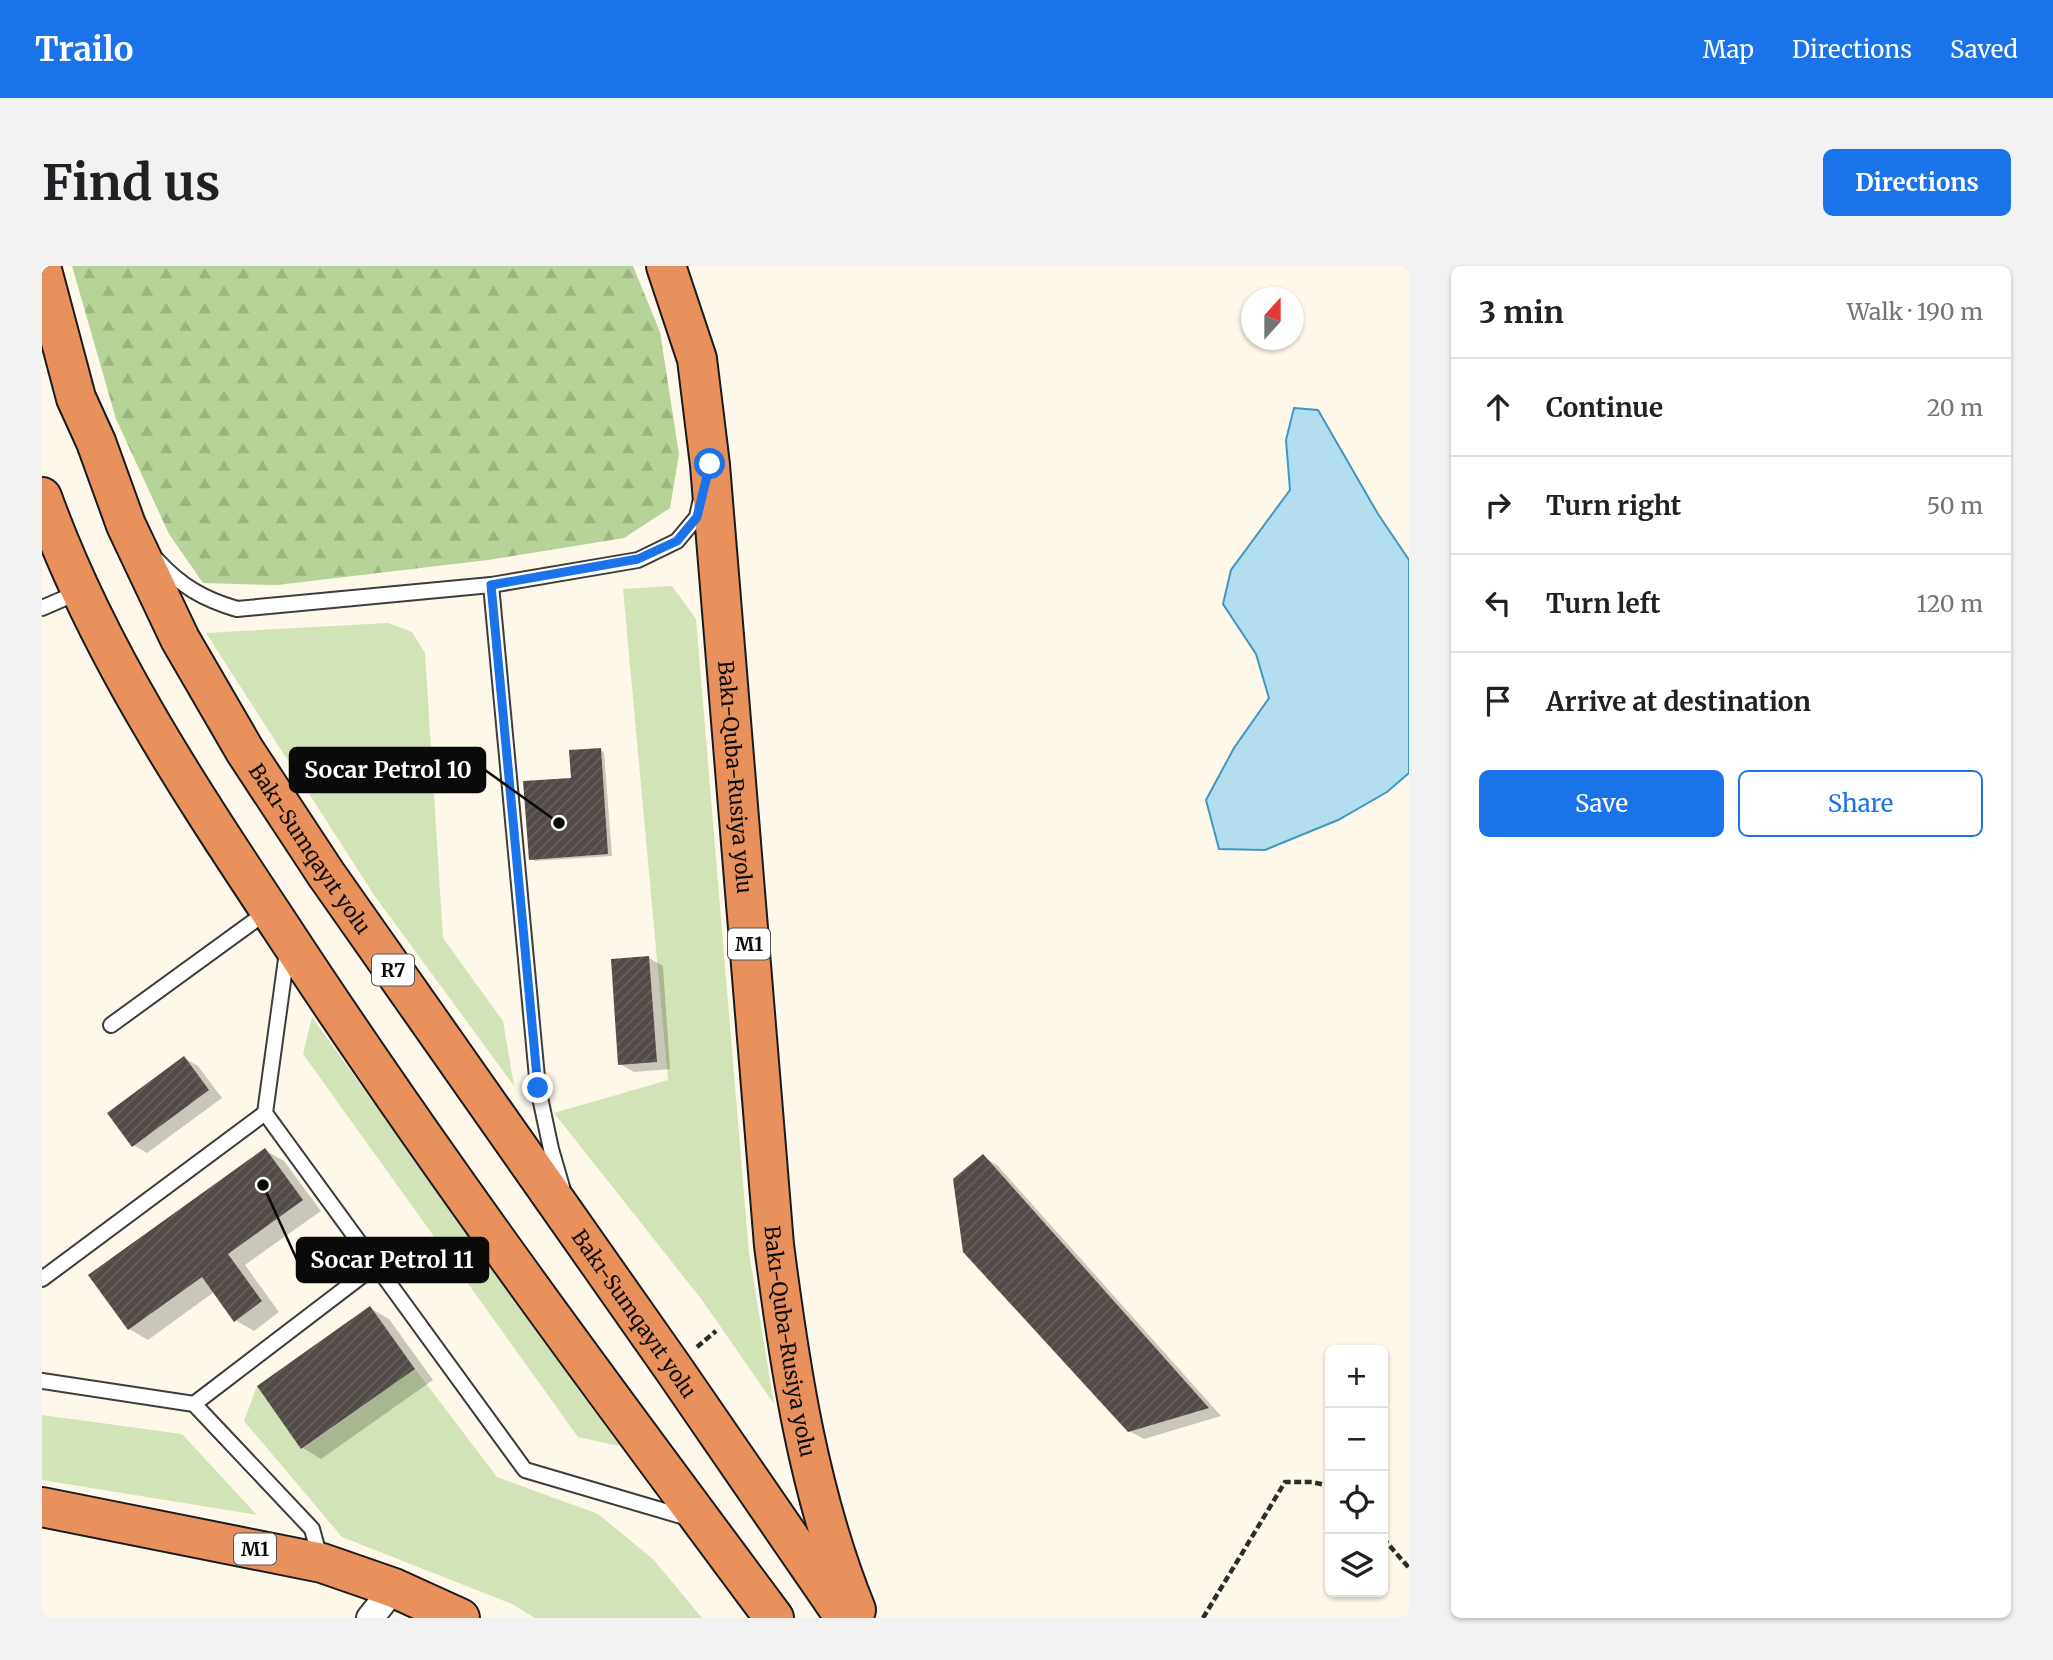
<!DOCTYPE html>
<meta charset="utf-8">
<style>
body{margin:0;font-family:Merriweather,serif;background:#f2f2f2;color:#202124}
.controls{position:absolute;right:21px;bottom:21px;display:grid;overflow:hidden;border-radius:10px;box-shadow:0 2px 5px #0004}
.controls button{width:63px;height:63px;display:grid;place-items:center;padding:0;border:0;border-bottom:2px solid #e0e0e0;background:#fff;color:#202124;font:35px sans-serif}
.compass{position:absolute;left:1199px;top:21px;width:63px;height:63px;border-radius:50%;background:#fff;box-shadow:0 2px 5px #0004;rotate:21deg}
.stop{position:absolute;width:21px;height:21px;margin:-16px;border:5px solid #1a73e8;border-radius:50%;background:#fff}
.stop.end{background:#1a73e8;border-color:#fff;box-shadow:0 2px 7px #0008}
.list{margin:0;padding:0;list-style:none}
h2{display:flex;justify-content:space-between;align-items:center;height:91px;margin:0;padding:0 28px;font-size:30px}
h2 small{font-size:23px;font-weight:400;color:#757577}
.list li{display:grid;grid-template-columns:46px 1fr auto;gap:21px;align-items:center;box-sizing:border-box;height:98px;padding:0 28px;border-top:2px solid #e0e0e0}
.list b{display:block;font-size:26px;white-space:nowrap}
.list em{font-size:23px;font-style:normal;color:#757577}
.actions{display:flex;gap:14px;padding:21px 28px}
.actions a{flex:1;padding:16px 0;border:2px solid #1a73e8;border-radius:10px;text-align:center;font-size:24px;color:#1a73e8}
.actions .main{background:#1a73e8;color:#fff}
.icon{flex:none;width:38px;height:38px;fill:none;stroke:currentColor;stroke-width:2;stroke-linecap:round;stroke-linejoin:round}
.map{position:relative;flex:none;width:1367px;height:1352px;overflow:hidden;border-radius:10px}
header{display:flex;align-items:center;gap:42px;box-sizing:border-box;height:98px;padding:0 35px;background:#1a73e8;color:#fff}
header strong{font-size:33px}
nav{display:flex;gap:38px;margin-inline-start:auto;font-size:24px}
.intro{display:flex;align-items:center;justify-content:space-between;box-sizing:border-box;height:168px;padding:0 42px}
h1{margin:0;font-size:49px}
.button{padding:18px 32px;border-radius:10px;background:#1a73e8;color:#fff;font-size:24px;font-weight:700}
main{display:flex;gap:42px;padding:0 42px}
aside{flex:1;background:#fff;border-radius:10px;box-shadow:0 2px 5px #0004}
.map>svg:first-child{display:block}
</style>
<header>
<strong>Trailo</strong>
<nav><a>Map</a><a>Directions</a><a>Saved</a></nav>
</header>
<div class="intro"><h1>Find us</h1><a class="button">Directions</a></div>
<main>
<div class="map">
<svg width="1367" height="1352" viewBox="0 0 1367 1352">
<defs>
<pattern id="forest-firs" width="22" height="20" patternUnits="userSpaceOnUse" patternTransform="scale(1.75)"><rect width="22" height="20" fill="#b7d397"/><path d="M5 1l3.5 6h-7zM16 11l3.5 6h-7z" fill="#9cb481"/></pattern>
<pattern id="building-hatch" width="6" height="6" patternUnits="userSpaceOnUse" patternTransform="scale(1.75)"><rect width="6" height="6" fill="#524b48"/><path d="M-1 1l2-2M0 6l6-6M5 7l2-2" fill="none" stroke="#66605e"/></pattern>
</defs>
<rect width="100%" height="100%" fill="#fdf8e9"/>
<g fill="#d2e4b7">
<polygon points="630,320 654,353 707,987 732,1138 660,1034 512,847 626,814 581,323"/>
<polygon points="346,357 370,366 383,387 401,672 461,755 472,820 332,629 164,367"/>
<polygon points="270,751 577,1179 577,1180 536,1171 261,788"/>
<polygon points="373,1103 455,1211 556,1248 611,1293 660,1352 493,1352 470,1338 300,1271 202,1155 215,1120 260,1183"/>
<polygon points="0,1149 140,1168 215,1249 0,1214"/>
</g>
<polygon fill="url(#forest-firs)" points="30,0 591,0 618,66 637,188 628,242 582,272 446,294 235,319 161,317 127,268 74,153"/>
<polygon fill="#b2def0" stroke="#4098c1" stroke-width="2" points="1252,142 1276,144 1336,248 1367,294 1367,507 1345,526 1296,554 1223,584 1177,583 1164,534 1192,482 1227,432 1214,388 1181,338 1189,304 1248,224 1244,174"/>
<g fill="#0003">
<polygon points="558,484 562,486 570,590 493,595 489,593 530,513"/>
<polygon points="607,692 621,700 628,803 592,806 578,798"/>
<polygon points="142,792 156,800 180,832 105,887 91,879"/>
<polygon points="223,884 242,895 279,945 203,999 237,1046 212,1065 193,1054 172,1026 106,1074 87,1063"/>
<polygon points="941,891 955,899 1179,1150 1102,1173 1087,1165"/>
<polygon points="328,1042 347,1053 391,1114 279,1193 261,1182 217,1121"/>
</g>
<g fill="url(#building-hatch)">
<polygon points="559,482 566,588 487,594 481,515 529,512 527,484"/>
<polygon points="607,690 615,796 576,799 569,693"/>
<polygon points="142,790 167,824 90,881 65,847"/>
<polygon points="223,882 261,934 186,988 220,1035 192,1056 160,1011 86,1064 46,1009"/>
<polygon points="941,888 1167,1142 1086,1166 921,986 911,913"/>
<polygon points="328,1040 373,1103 259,1183 215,1120"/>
</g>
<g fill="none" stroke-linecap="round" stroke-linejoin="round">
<g stroke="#3d3d3d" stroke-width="18">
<g id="lane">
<path d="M 115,294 C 139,320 161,333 195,343 L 449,319 L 596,294 L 635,275 L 655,251 L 658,237"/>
<polyline points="449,319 496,822 509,883 520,921"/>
<polyline points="0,342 37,326"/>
<polyline points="245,686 223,847 483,1204 646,1252"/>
<polyline points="69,759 226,645"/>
<polyline points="0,1013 223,847"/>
<polyline points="0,1115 152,1138 270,1263 278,1292"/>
<polyline points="152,1138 334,999"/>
</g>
</g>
<g stroke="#3d3d3d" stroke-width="30">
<polyline id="street" points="328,1352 352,1322"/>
</g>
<g stroke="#1b1b1b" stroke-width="42">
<g id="highway">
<path id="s1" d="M 624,0 L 655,93 L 668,199 L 732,979 C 748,1103 767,1228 814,1344"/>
<path id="s2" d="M 0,4 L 34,132 L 54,176 L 84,259 L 138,373 L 203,485 L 284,608 L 631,1102 L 803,1352"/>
<path d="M 0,231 C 55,385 148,524 238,660 C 393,897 563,1125 732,1352"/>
<polyline points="0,1241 280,1297 352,1322 418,1352"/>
</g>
</g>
<g stroke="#2c2c2c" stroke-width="4.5" stroke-dasharray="7 3.5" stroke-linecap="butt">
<polyline points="655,1081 674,1065"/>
<polyline points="1341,1272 1367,1302"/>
<polyline points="1161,1352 1243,1216 1270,1216 1288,1220"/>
</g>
<use href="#lane" stroke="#fff" stroke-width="14"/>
<use href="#street" stroke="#fff" stroke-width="26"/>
<use href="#highway" stroke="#e8915c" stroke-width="38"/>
</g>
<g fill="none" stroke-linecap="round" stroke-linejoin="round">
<polyline stroke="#1a73e8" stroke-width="9" points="496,822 449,319 596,293 635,275 655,251 668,198"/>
</g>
<g text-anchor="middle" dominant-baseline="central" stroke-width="7" stroke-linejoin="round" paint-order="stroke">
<g fill="#fff" stroke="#545454" stroke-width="2">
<rect x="686" y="662.5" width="42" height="31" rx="5"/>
<rect x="330" y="688.5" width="42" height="31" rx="5"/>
<rect x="192" y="1267.5" width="42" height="31" rx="5"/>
</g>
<g font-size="19" font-weight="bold" fill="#0a0a0a">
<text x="707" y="678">M1</text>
<text x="351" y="704">R7</text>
<text x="213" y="1283">M1</text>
</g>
<g font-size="21" fill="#0a0a0a" stroke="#fff">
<text stroke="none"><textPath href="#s1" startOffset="518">Bakı-Quba-Rusiya yolu</textPath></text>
<text stroke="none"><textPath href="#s2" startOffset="642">Bakı-Sumqayıt yolu</textPath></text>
<text stroke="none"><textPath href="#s2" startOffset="1209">Bakı-Sumqayıt yolu</textPath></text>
<text stroke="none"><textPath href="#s1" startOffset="1085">Bakı-Quba-Rusiya yolu</textPath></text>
</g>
</g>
<path fill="none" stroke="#0a0a0a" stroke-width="2.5" d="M517 557L443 504M221 919L255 994"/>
<g fill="#0a0a0a" stroke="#fff" stroke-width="2.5">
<circle cx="517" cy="557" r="7"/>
<circle cx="221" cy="919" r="7"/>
</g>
<g fill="#0a0a0a" stroke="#0a0a0a" stroke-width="2.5">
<rect x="248" y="482" width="195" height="44" rx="7"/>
<rect x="255" y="972" width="191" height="44" rx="7"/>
</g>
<g font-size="23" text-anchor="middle" font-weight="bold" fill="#fff">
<text x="346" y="512">Socar Petrol 10</text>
<text x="350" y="1002">Socar Petrol 11</text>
</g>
</svg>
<div class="controls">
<button>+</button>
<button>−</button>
<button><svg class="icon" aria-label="locate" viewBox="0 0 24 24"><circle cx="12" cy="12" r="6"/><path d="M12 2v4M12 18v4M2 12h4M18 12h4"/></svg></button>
<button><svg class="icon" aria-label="layers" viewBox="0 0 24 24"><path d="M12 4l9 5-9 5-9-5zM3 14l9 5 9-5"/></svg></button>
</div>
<svg class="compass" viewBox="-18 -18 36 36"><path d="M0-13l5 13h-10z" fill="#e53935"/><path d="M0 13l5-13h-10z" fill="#757577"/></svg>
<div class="stop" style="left:668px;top:198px"></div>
<div class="stop end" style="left:496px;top:822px"></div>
</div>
<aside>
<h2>3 min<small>Walk · 190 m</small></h2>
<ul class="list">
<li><svg class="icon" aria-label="ahead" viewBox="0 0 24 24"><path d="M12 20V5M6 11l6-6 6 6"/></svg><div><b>Continue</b></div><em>20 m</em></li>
<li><svg class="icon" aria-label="right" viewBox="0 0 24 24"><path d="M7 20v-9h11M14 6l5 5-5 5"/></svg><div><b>Turn right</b></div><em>50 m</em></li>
<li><svg class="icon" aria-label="left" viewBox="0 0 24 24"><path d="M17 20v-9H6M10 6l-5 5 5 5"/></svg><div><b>Turn left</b></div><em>120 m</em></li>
<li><svg class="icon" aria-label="arrive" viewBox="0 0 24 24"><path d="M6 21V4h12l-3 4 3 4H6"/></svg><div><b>Arrive at destination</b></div></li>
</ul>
<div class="actions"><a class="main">Save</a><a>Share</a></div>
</aside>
</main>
